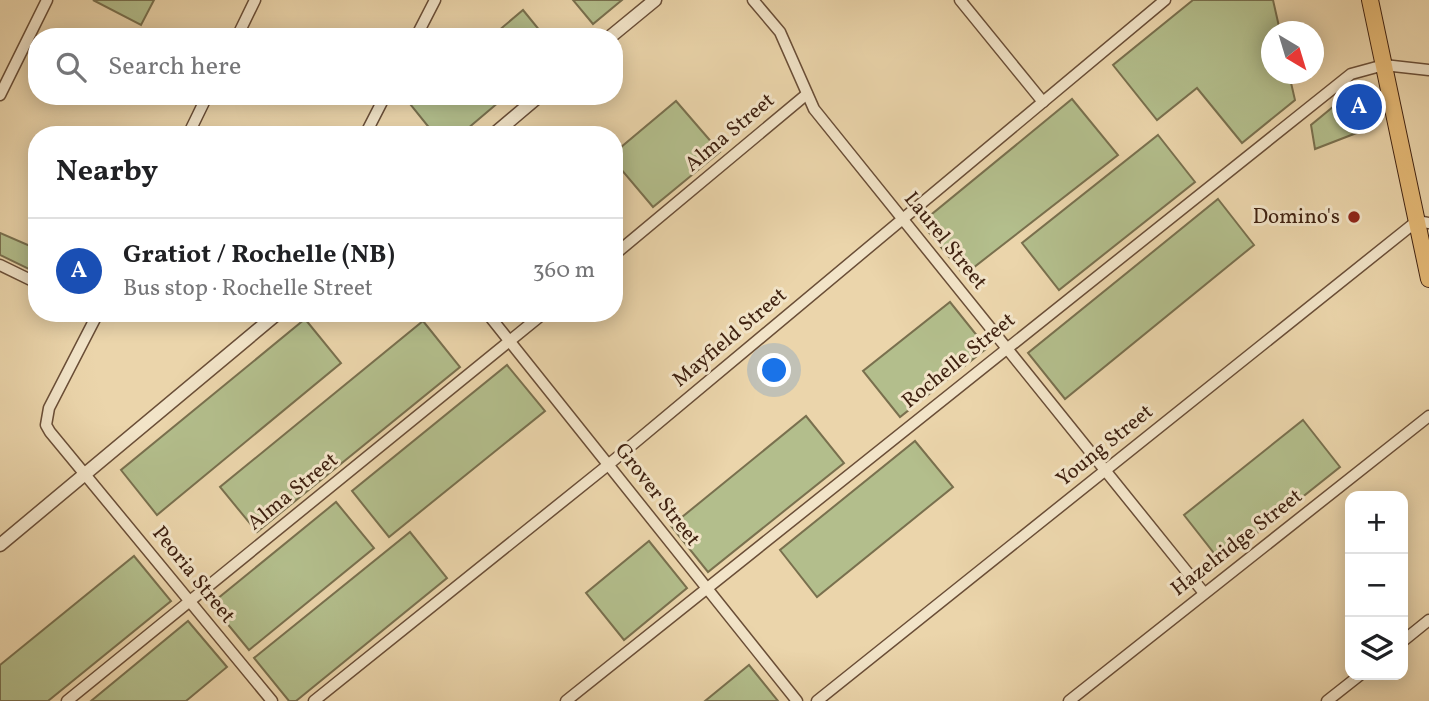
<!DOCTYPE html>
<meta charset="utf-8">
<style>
body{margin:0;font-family:Vollkorn,serif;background:#f2f2f2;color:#202124}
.controls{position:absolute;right:21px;bottom:21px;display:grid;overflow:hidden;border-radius:14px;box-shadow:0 4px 18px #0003}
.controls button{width:63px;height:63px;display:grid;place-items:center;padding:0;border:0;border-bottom:2px solid #e0e0e0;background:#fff;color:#202124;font:35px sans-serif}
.compass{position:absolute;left:1261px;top:21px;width:63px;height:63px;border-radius:50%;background:#fff;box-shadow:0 4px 18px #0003;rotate:142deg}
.you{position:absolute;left:775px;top:371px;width:24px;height:24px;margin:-18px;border:5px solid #fff;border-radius:50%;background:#1a73e8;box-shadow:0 0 0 10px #1a73e833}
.badge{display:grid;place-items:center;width:46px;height:46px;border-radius:50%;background:#ea580c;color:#fff;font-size:23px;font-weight:700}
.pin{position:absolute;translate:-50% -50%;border:4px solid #fff;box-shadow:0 2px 7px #0006}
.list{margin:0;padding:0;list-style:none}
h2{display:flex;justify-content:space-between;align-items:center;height:91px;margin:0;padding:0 28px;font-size:30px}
h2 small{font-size:23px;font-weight:400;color:#757577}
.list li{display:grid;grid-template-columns:46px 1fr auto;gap:21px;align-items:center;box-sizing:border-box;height:105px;padding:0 28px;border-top:2px solid #e0e0e0}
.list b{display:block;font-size:26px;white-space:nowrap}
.list p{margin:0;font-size:23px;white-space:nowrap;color:#757577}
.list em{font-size:23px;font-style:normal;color:#757577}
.icon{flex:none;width:38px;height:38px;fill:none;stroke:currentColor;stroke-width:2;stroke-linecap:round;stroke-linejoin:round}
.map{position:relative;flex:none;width:1429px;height:701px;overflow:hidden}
.search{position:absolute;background:#fff;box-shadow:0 4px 18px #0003;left:28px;top:28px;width:595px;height:77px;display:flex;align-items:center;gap:18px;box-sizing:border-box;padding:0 24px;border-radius:28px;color:#757577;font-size:26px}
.panel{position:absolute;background:#fff;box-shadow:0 4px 18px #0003;left:28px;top:126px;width:595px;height:196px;border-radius:28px}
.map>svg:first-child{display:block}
</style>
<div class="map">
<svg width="1429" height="701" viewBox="0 0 1429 701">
<rect width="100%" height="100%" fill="#ebd5ab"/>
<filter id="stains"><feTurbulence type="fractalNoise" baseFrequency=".00286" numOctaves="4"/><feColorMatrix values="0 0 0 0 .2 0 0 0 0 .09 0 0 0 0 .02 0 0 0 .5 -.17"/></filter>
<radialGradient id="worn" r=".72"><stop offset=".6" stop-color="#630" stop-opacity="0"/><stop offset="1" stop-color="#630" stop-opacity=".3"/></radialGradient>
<g fill="#b3be8c" stroke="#79704e" stroke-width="2">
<polygon points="93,0 154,0 141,25"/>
<polygon points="573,0 622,0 593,24"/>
<polygon points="1193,0 1273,0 1280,31 1272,32 1272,74 1289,74 1295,100 1242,143 1197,88 1157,120 1113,65"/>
<polygon points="523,10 545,37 491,37"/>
<polygon points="1351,92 1359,132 1315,149 1311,125"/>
<polygon points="420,96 506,96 460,135 435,135 410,104"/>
<polygon points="1072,99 1118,155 964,275 921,223"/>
<polygon points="676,101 720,152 653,207 614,161 614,153"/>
<polygon points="1158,135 1195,182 1059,290 1022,243"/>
<polygon points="1218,199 1254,245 1065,399 1028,353"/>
<polygon points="0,233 37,249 37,273 0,255"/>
<polygon points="950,302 987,348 900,417 863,371"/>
<polygon points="305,319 341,363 157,515 121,470"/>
<polygon points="423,321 460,367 257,532 220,487"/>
<polygon points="507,365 545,411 389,537 352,491"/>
<polygon points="806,416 844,463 708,572 671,526"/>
<polygon points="1303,420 1340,467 1221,562 1184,515"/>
<polygon points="915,441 953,487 817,597 780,550"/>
<polygon points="336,502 374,548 249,650 211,604"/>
<polygon points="410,532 447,578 296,701 289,701 254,658"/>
<polygon points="649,541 687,588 624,640 586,593"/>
<polygon points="134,556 171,601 48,701 0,701 0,665"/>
<polygon points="188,621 227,667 186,701 91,701"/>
<polygon points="749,665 778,701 705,701"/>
</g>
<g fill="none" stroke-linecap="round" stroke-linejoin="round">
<g stroke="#6a4e37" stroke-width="13">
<g id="minor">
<polyline points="753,0 780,32 814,109 1204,593"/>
<polyline points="960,0 1043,102"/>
<polyline points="237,37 255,0"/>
<polyline points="416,37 435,0"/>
<polyline points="0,95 47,0"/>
<polyline points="188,135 207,96"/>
<polyline points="365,135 385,96"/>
<polyline points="614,255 807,94"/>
<polyline points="0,265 37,283"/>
<polyline points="98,313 49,408 46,425 50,432 272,701"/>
<polyline points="487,313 797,701"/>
<polyline points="1403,641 1429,620"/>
<polyline points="67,701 544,313"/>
<polyline points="314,701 608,465 1165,0"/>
<polyline points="566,701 1351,74 1384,65 1429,70"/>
<polyline points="817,701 1417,221 1429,223"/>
<polyline points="1069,701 1429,416"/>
<polyline points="1327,701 1360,675"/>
</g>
</g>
<g stroke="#6a4e37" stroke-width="15">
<g id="tertiary">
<polyline points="610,37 655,0"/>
<polyline points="493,135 539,96"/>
<polyline points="0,545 278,313"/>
</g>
</g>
<g stroke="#3f2110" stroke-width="18">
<polyline id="primary" points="1370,0 1429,279"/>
</g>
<use href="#minor" stroke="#f2e4c8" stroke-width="10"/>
<use href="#tertiary" stroke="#f2e4c8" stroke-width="12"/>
<use href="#primary" stroke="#e6ba76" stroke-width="16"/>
</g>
<circle fill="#8f2418" stroke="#f2e4c8" stroke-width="2.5" cx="1354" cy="217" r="7"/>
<g text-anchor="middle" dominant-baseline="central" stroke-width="6" stroke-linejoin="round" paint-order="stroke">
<g font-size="21" fill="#3f2110" stroke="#f2e4c8">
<text transform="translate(730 133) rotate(-40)">Alma Street</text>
<text transform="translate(945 241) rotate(51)">Laurel Street</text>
<text transform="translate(730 338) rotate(-40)">Mayfield Street</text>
<text transform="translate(959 361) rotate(-39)">Rochelle Street</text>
<text transform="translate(1105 446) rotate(-39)">Young Street</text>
<text transform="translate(293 492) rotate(-39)">Alma Street</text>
<text transform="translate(657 495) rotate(52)">Grover Street</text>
<text transform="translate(1237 543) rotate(-38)">Hazelridge Street</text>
<text transform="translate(193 575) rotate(51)">Peoria Street</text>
</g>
<g font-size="21" fill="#3f2110" stroke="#f2e4c8" text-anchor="end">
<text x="1340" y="217">Domino's</text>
</g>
</g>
<rect width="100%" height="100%" filter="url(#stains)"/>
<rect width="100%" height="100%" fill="url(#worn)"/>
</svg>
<div class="controls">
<button>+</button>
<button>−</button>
<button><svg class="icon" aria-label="layers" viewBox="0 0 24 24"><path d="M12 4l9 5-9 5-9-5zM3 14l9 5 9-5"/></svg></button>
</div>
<svg class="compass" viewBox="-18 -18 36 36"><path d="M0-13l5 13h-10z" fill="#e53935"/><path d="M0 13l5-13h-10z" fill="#757577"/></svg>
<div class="you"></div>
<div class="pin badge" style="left:1359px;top:107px;background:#1a4fb4">A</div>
<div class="search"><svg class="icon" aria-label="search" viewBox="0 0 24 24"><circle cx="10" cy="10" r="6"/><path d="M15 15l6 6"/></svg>Search here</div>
<section class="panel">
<h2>Nearby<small></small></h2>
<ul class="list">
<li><span class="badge" style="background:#1a4fb4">A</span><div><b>Gratiot / Rochelle (NB)</b><p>Bus stop · Rochelle Street</p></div><em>360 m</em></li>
</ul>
</section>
</div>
